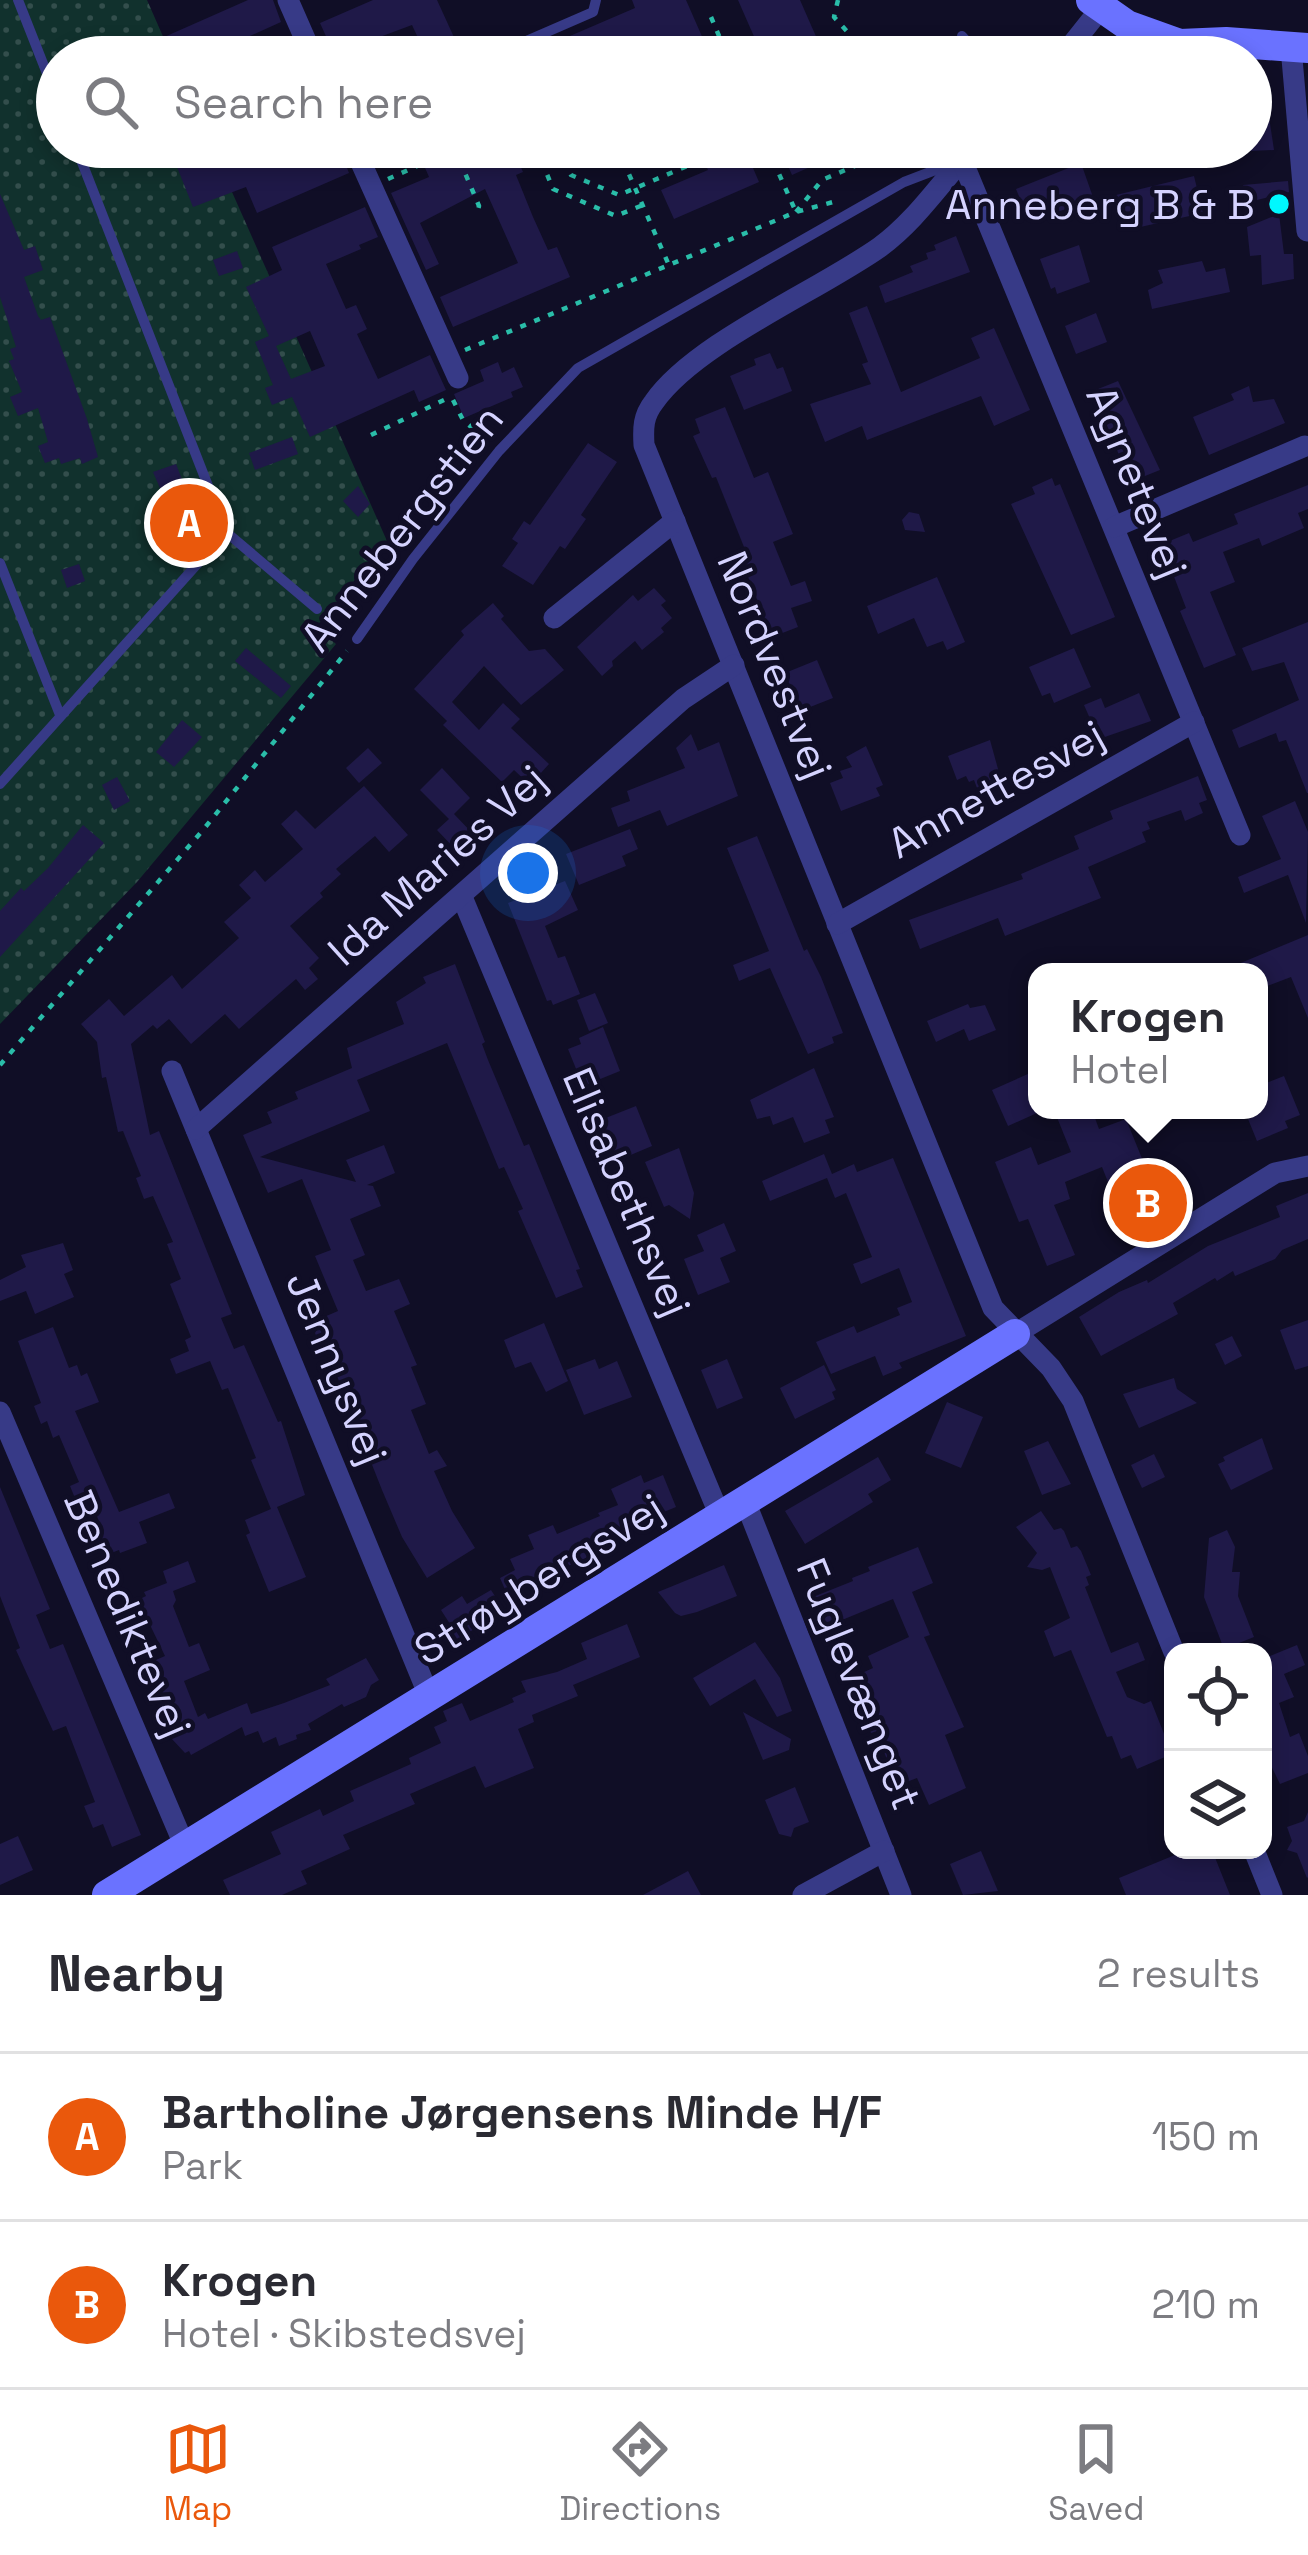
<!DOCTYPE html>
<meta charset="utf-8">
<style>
body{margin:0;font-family:"Space Grotesk",sans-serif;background:#f7f7f7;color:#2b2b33}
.controls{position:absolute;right:36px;bottom:36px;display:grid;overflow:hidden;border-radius:24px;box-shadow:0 6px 18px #0003}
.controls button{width:108px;height:108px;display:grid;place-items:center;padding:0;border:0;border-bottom:3px solid #e1e1e2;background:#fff;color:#2b2b33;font:60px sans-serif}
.you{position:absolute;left:528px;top:873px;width:42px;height:42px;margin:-30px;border:9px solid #fff;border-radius:50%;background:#1a73e8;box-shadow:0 0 0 18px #1a73e833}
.badge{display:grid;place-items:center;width:78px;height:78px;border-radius:50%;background:#ea580c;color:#fff;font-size:39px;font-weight:700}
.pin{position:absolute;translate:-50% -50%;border:6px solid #fff;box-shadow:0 3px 12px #0006}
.popup{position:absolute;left:1028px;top:963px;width:240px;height:156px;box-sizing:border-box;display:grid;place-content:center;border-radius:24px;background:#fff;filter:drop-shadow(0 3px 9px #0005);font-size:39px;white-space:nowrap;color:#7c7c81}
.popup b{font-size:45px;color:#2b2b33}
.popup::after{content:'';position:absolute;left:50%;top:100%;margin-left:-24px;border:24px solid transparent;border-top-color:#fff}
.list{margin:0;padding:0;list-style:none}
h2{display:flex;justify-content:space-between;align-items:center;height:156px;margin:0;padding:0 48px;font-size:51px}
h2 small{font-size:39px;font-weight:400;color:#7c7c81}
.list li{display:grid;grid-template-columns:78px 1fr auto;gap:36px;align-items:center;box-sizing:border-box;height:168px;padding:0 48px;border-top:3px solid #e1e1e2}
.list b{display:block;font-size:45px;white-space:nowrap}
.list p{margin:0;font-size:39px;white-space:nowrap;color:#7c7c81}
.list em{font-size:39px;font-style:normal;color:#7c7c81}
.icon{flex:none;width:66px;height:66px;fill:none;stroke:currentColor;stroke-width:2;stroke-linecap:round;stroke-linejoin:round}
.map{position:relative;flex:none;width:1308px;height:1895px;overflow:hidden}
.search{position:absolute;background:#fff;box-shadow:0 6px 18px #0003;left:36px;right:36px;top:36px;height:132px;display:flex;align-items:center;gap:30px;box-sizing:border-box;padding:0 42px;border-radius:66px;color:#7c7c81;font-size:45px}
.sheet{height:492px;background:#fff}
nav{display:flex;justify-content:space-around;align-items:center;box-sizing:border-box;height:168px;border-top:3px solid #e1e1e2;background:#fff;font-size:33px;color:#7c7c81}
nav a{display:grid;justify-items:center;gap:6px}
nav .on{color:#ea580c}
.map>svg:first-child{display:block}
</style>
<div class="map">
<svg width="1308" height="1895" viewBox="0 0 1308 1895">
<defs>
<pattern id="park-dots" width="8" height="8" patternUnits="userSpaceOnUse" patternTransform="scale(3)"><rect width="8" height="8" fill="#11312d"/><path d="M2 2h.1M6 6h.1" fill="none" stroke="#334e4c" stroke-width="1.8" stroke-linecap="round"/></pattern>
</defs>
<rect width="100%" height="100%" fill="#100e26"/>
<polygon fill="url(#park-dots)" points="0,0 147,0 172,57 57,57 57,147 212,147 387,541 316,627 336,644 137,882 0,1024"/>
<g fill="#1f1948" fill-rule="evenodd">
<polygon points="248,0 273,0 281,22 219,50 222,57 119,57"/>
<polygon points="373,0 437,0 463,57 427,57 412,25 334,54 320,23"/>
<polygon points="632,0 686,0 711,57 658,57 654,46 642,45 628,57 619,57 616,50 599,57 521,57 635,8"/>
<polygon points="738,0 800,0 825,57 763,57"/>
<polygon points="1269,117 1274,150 1251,151 1251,118"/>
<polygon points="169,147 275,147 283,165 325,147 339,147 349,173 257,213 246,187 193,207"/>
<polygon points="416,147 512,147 523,172 516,175 533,217 548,250 557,247 570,277 453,327 440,297 518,263 485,189 420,223 439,264 426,270 391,193 429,177"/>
<polygon points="698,147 744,147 759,182 674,219 661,190 708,170"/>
<polygon points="780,147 855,147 792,175"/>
<polygon points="1081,163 1094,200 1029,221 1016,189"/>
<polygon points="1194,176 1203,213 1127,230 1116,195"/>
<polygon points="1288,181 1289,192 1245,203 1243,185"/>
<polygon points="0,194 24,250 35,246 43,270 24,277 38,316 41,320 50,317 87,419 98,457 82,464 80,458 61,464 59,458 45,463 38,446 48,442 38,408 18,416 10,397 22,392 9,361 14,359 10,349 16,347 0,297"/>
<path d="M 365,207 L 378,237 L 359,245 L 361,249 L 326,264 L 346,309 L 356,305 L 367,329 L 357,334 L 378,379 L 430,355 L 446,390 L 419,402 L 414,390 L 310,437 L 292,397 L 272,405 L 265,388 L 273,385 L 255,342 L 269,336 L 246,287 L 282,270 L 272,247 ZM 310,331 L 325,366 L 291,379 L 276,346 Z"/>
<polygon points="1279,214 1284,254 1293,254 1294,279 1262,285 1261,255 1250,256 1247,227"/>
<polygon points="956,236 970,272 885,303 879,286 913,272 910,266 928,259 926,253 936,250 934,245"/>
<polygon points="1079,245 1090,282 1057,294 1055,287 1051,289 1040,259"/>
<polygon points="237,251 243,268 219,276 213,260"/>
<polygon points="1202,261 1206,272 1225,268 1230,292 1152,309 1148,290 1163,283 1158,270"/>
<polygon points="867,306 901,392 980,358 971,338 994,328 1030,410 994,426 981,396 867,440 862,426 825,442 810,404 871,384 862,364 868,362 849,313"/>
<polygon points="1096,313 1107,342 1076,354 1065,326"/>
<polygon points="770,353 777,369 783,367 792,391 744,410 730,376 756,365 754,359"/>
<polygon points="498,362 502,373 514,367 523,387 511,392 513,397 464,418 454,394 484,381 480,370"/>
<polygon points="1118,381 1160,470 1130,482 1093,391"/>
<polygon points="1249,386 1253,402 1274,399 1285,423 1209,455 1193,417 1234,400 1231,394"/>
<polygon points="725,407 754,478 768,472 793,534 773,542 791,586 805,581 812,601 791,608 798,627 772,637 739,554 746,552 716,477 712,478 693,436 700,433 695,419"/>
<polygon points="292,437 298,454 255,470 249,453"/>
<polygon points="588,443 617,462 581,515 586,519 565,549 560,546 533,585 502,566 518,543 512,539 524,521 530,525"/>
<polygon points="176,464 185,487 163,495 153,472"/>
<polygon points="1052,478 1055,486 1060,484 1115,617 1071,635 1011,504 1035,494 1032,487"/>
<polygon points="1308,485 1308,509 1298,513 1304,528 1262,546 1259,538 1223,552 1235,582 1210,592 1236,655 1204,668 1180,611 1186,608 1173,574 1167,577 1155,547 1189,533 1193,542 1238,524 1234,514"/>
<polygon points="358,486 370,504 358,517 343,501"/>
<polygon points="909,512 919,514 925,532 905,530 902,520"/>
<polygon points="79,564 85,581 67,588 61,570"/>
<polygon points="937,577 965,642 947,650 943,641 927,647 914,618 878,634 867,606"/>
<polygon points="654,588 666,601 661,605 672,618 661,628 664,632 642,650 635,641 612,661 613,666 602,676 577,647 633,595 638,601"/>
<polygon points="493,603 504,616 501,619 529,651 545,649 564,670 521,705 484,666 452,702 479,730 503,703 520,719 511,728 549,764 530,785 514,770 502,782 443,725 447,721 414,689 464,635 461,631"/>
<polygon points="1308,622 1308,793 1307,793 1286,740 1279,742 1276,733 1239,748 1232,730 1299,700 1284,662 1252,671 1242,648"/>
<polygon points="246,648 291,686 281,698 235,661"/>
<polygon points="1074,648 1091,687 1054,703 1050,693 1042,696 1029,667"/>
<polygon points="817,660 833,698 800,711 785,673"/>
<polygon points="1139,693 1151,721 1099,739 1084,705 1101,698 1105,708"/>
<polygon points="182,720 202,737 174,767 156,752"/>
<polygon points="691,734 698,751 719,742 738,796 667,826 660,810 618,827 611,808 630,801 627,791 685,768 676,748"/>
<polygon points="990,740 1003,787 980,796 974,780 969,782 966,776 957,780 948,756"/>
<polygon points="866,746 883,785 876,788 880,796 841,811 830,783 843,778 840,771 852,767 846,757"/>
<polygon points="368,748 382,763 359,783 346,768"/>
<polygon points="442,768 470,798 454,814 474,835 457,851 437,830 449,819 420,790"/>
<polygon points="1198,776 1207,800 1199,803 1203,813 1185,821 1181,810 1147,822 1150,829 1142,832 1146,842 1088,867 1101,898 1005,936 998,918 920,949 909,920 1023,879 1021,874 1079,849 1074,836 1113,819 1110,811"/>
<polygon points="117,777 130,801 114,810 102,785"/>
<polygon points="364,786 408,835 389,852 375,836 336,869 341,874 320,893 323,897 290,926 319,958 309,968 318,979 305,990 296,979 239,1029 225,1014 191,1044 169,1019 157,1029 153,1025 131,1044 150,1135 159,1131 232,1314 221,1318 234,1349 244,1345 278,1422 281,1421 305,1495 277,1507 306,1577 269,1592 246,1535 250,1533 245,1520 271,1509 251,1460 256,1458 228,1388 222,1390 210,1361 176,1374 170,1359 189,1351 185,1340 191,1337 170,1284 181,1279 167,1244 173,1242 153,1196 144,1199 136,1178 141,1176 123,1131 118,1132 106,1077 102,1078 97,1042 81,1024 109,999 124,1016 172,975 182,989 239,938 224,922 251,898 239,885 255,870 265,882 303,849 281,824 296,810 315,829"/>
<polygon points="1295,801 1308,832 1306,923 1288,875 1244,893 1238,877 1281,859 1262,816"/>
<polygon points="83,825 104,843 0,957 0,911 21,888 24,891 48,868"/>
<polygon points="630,829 638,849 622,856 626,866 579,885 566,854"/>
<polygon points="757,836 804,951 807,949 821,977 843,1033 832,1037 834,1043 808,1054 770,968 739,981 733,965 769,951 727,848"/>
<polygon points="565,881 578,910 545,926 558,958 565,956 580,994 553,1005 551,1000 547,1001 508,903"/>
<polygon points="1308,935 1308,1018 1291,977 1259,989 1259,972 1219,972"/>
<polygon points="455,964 485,1042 482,1044 488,1060 524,1146 529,1144 580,1269 576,1270 583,1287 556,1298 518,1211 523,1209 504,1167 499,1169 447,1043 357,1080 370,1111 260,1157 356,1182 346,1160 384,1145 395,1173 367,1185 373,1186 381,1206 350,1219 365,1255 353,1260 366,1291 399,1279 410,1304 394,1311 417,1365 411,1367 426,1404 411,1410 429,1454 437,1450 447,1466 434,1471 452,1511 475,1548 427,1578 402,1537 382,1490 337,1376 344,1373 332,1347 319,1343 315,1333 324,1317 338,1311 315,1256 331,1250 302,1179 268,1193 243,1135 272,1123 267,1112 298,1099 295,1092 352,1068 347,1048 404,1024 396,1002 426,983 423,977"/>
<polygon points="595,993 608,1023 589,1031 577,1000"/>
<polygon points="968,1004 970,1008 985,1005 996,1030 969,1041 964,1029 936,1042 927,1021"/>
<polygon points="603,1027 620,1071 583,1086 568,1049 581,1044 579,1038"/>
<polygon points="814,1068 834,1117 825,1120 830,1133 804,1143 793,1117 773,1125 770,1116 757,1119 750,1100"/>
<polygon points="1037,1070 1037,1113 1008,1126 992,1090"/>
<polygon points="1284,1076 1300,1115 1285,1121 1288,1128 1257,1141 1248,1119 1256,1116 1254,1110 1259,1110 1259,1086"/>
<polygon points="636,1106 652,1146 614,1162 598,1121"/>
<polygon points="1054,1110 1092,1110 1099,1129 1126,1119 1143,1161 1154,1159 1160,1175 1148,1182 1158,1208 1124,1222 1102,1167 1065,1182 1070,1199 1054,1205 1075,1255 1047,1266 1028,1219 1019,1222 995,1162 1031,1147 1038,1165 1071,1152"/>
<polygon points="679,1148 694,1193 690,1219 669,1205 664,1207 645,1162"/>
<polygon points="824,1154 832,1174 854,1164 857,1172 893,1158 966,1336 899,1363 902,1368 883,1376 875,1356 831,1374 816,1342 854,1326 857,1333 900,1315 897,1308 912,1302 899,1268 861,1284 853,1264 872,1257 846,1193 835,1198 827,1178 770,1201 762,1181"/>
<polygon points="1308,1193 1308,1239 1282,1250 1275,1259 1235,1276 1233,1271 1217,1281 1215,1278 1173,1303 1178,1314 1101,1356 1079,1317 1119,1292 1147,1280 1148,1283 1208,1246 1280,1217 1276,1206"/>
<polygon points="724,1223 736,1251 720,1258 730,1282 698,1295 684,1259 704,1251 697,1235"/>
<polygon points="63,1243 73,1270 64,1274 74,1297 35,1314 26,1291 0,1301 0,1280 26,1267 21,1255"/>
<polygon points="1308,1320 1308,1366 1295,1370 1280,1330"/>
<polygon points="544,1323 568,1381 546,1392 531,1362 515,1368 504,1340"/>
<polygon points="53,1327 69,1368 77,1365 81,1376 87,1373 99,1402 75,1411 119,1512 169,1493 175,1508 139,1522 147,1543 120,1553 119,1550 106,1555 98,1535 103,1532 90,1498 77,1503 70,1486 79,1482 59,1435 53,1438 47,1421 41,1424 34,1406 41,1403 18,1341"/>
<polygon points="1232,1336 1242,1356 1225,1365 1215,1344"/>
<polygon points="595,1359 599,1369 617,1361 632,1397 584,1415 566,1370"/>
<polygon points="727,1359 743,1398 717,1409 701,1370"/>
<polygon points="824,1365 836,1390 832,1392 835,1399 795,1419 780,1388"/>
<polygon points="1174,1378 1177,1389 1197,1403 1139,1428 1123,1394"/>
<polygon points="947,1402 983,1417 961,1468 925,1453"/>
<polygon points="1262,1438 1273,1469 1231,1490 1218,1464 1225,1461 1223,1457"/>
<polygon points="1048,1441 1071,1484 1042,1495 1024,1451"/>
<polygon points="1154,1454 1165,1477 1142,1488 1131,1465"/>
<polygon points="878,1457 891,1480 868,1494 873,1502 805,1544 785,1511"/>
<polygon points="641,1475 644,1483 663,1475 676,1507 603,1537 606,1545 601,1551 507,1594 500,1578 515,1570 510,1559 534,1549 528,1535 553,1525 557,1534 600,1516 598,1513 618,1505 611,1489"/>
<polygon points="0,1487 50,1609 36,1615 50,1649 63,1644 141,1835 112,1847 103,1824 93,1828 84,1806 95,1802 66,1726 53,1731 16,1650 20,1648 0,1596"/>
<polygon points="1041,1511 1054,1530 1061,1528 1064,1531 1071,1548 1077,1546 1081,1551 1091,1575 1086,1577 1089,1585 1085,1587 1111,1653 1138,1642 1145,1660 1116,1672 1127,1697 1144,1704 1151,1701 1172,1754 1137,1769 1131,1755 1121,1759 1112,1736 1107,1737 1071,1650 1054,1657 1044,1631 1070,1618 1050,1567 1042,1570 1027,1567 1037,1553 1016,1527"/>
<polygon points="1227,1530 1235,1547 1232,1572 1240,1572 1238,1596 1254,1637 1224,1649 1204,1597 1209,1538"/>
<polygon points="918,1547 933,1583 912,1592 930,1635 924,1637 964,1727 945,1735 966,1788 929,1805 917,1778 896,1786 877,1731 871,1733 863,1715 869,1712 866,1706 875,1702 862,1673 873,1668 868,1656 909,1637 893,1599 825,1627 813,1597 853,1581 852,1578 870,1571 868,1567"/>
<polygon points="188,1561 196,1582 173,1591 176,1600 173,1606 189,1647 199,1643 210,1670 184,1681 198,1717 205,1713 208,1719 247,1703 251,1714 284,1703 330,1685 326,1679 366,1658 379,1680 371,1685 366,1697 344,1707 342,1704 308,1724 311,1730 296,1735 297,1739 279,1746 276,1737 263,1743 258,1731 245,1736 242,1727 191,1755 189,1751 185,1753 171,1738 142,1666 165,1656 138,1600 146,1596 144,1592 167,1583 163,1571"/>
<polygon points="724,1565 737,1596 697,1612 681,1616 675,1613 658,1592"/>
<polygon points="491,1590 504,1610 449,1645 440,1630 450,1624 441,1610 462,1596 467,1604"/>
<polygon points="627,1624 640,1657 573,1685 578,1696 532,1715 534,1722 518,1729 534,1768 485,1788 475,1766 410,1794 415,1804 343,1835 350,1849 301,1871 307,1884 282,1895 230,1895 223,1880 281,1854 271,1832 320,1809 323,1816 354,1801 350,1791 411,1764 409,1758 441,1743 434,1727 447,1721 443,1711 462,1703 470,1721 514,1702 512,1698 526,1692 521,1681 557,1672 587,1659 581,1643"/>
<polygon points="755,1642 780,1678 792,1711 777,1717 755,1679 710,1706 693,1678"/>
<polygon points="1297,1645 1305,1665 1284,1674 1294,1697 1279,1703 1290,1737 1299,1733 1308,1756 1308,1773 1280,1784 1263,1749 1263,1659"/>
<polygon points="743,1712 791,1739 789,1750 763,1760"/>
<polygon points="795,1787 809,1822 794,1828 791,1837 779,1834 765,1800"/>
<polygon points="1308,1812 1308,1877 1307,1878 1297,1853 1287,1850 1292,1841 1287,1827 1304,1821"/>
<polygon points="18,1836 33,1870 0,1885 0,1844"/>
<polygon points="1187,1850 1212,1850 1230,1895 1126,1895 1119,1878"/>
<polygon points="981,1851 998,1891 963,1895 950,1864"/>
<polygon points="688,1871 701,1895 643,1895"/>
</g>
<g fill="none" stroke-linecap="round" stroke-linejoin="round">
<g stroke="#2abda9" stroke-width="4.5" stroke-dasharray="6 9" stroke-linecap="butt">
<polyline points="838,0 834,17 870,57"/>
<polyline points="711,17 728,57"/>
<polyline points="454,147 479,206 477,214"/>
<polyline points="536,147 553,189 616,216 643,205"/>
<polyline points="558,147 571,175 619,195 692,164 685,147"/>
<polyline points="617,147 668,263"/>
<polyline points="767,147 796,212"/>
<polyline points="388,179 460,147"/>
<polyline points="796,212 822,180 890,151 892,147"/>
<polyline points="465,350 796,212 833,202"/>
<polyline points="453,400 463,420 488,441"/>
<polyline points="371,435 448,398"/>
<polyline points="0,1065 203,830 347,651"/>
</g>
<g stroke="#373a87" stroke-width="10">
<polyline points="18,0 57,99"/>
<polyline points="962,36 981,57"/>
<polyline points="643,55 644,57"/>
<polyline points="507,57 508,49 593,12 596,0"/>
<polyline points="226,532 317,609"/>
<polyline points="0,563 60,715"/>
<polyline points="357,639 413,559 499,451 578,368 904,182 951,164"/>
<polyline points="0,784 226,532 76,147"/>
</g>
<g stroke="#373a87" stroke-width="21">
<polyline points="288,0 313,57"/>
<polyline points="1291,47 1307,231"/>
<polyline points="1062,57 1101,8"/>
<polyline points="354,147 458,378"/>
<path d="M 974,147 C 942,180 918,219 880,247 C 818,291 695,343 654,402 C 643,416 643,428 644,445 L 993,1308 L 1051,1368 L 1073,1401 L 1174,1652"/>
<polyline points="962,160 1240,835"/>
<polyline points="1114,527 1305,446"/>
<polyline points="554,618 675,521"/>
<polyline points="462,897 720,1516"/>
<polyline points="837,924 1194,722"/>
<polyline points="172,1071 429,1696"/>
<polyline points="196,1129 683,699 734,665"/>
<polyline points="1015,1334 1275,1173 1308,1166"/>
<polyline points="0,1412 185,1847"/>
<polyline points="745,1501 901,1895"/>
<polyline points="1254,1850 1272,1895"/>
<polyline points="803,1895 884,1851"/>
</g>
<g stroke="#6a72ff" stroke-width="30">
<polyline points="1091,0 1127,25 1180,44 1226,42 1308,48"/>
<polyline points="107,1895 1015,1334"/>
</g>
</g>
<circle fill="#00f8fe" stroke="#100e26" stroke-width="4.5" cx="1279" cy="204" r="12"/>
<g text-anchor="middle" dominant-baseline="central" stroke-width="9" stroke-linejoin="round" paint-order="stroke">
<g font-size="42" fill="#d5d3ff" stroke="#100e26" text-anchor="end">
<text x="1255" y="204">Anneberg B &amp; B</text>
</g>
<g font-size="42" fill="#d5d3ff" stroke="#100e26">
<text transform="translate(1137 482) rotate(68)">Agnetevej</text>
<text transform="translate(402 528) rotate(-52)">Annebergstien</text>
<text transform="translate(775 665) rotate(68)">Nordvestvej</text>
<text transform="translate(996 789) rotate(-29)">Annettesvej</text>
<text transform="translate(437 865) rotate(-42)">Ida Maries Vej</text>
<text transform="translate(627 1192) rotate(67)">Elisabethsvej</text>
<text transform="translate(337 1368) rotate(68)">Jennysvej</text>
<text transform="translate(539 1579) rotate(-32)">Strøybergsvej</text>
<text transform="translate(128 1614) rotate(67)">Benediktevej</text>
<text transform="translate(859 1684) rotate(68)">Fuglevænget</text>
</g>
</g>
</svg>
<div class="controls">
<button><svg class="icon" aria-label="locate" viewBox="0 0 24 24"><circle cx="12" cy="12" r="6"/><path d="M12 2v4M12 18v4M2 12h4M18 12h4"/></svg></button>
<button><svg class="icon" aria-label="layers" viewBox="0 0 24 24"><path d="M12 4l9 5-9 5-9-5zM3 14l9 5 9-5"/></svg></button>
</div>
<div class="you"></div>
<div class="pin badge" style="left:189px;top:523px">A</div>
<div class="pin badge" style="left:1148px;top:1203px">B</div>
<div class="popup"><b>Krogen</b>Hotel</div>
<div class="search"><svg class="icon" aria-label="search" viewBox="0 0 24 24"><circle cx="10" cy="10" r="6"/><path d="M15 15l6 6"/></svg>Search here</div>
</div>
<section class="sheet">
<h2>Nearby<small>2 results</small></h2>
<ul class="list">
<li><span class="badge">A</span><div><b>Bartholine Jørgensens Minde H/F</b><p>Park</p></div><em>150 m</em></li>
<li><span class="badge">B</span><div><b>Krogen</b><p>Hotel · Skibstedsvej</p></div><em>210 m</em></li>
</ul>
</section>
<nav>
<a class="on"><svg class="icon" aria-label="map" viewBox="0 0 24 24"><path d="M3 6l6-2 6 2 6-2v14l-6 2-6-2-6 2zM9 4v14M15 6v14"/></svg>Map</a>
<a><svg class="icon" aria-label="directions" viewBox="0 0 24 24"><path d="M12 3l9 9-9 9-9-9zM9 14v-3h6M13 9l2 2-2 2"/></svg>Directions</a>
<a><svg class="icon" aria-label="saved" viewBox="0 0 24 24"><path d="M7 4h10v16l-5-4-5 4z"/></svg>Saved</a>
</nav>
